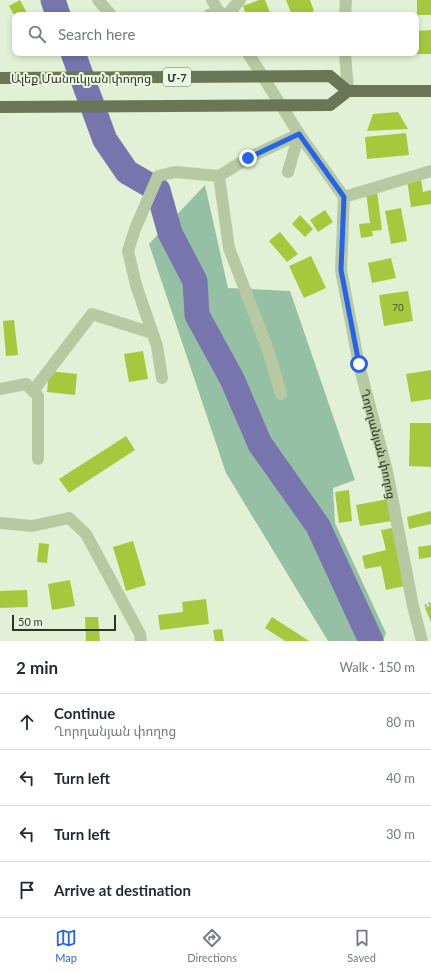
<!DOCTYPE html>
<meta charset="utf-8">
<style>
body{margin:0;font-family:Lato,"Noto Sans Armenian",sans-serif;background:#f6f6f7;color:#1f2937}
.scale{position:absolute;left:12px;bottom:10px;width:104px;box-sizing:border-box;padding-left:4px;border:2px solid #2e3325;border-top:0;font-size:11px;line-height:14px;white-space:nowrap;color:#2e3325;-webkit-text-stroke:3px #ecf9e2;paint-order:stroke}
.stop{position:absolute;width:12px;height:12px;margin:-9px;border:3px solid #2563eb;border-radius:50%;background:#fff}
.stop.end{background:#2563eb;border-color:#fff;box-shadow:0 1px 4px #0008}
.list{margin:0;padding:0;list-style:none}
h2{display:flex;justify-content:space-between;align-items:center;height:52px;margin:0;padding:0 16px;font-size:17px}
h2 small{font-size:13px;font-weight:400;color:#747a83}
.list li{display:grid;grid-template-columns:26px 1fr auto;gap:12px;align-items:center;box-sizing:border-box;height:56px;padding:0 16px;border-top:1px solid #e0e1e3}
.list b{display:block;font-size:15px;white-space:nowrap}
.list p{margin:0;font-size:13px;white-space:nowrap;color:#747a83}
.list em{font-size:13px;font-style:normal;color:#747a83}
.icon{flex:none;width:22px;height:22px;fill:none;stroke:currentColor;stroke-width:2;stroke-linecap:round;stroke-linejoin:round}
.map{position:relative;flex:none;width:431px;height:641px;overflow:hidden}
.search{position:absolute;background:#fff;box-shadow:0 2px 6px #0003;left:12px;right:12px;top:12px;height:44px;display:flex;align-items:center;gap:10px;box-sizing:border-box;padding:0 14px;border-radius:8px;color:#747a83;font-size:15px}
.sheet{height:276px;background:#fff}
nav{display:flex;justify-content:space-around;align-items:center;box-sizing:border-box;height:56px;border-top:1px solid #e0e1e3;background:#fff;font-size:11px;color:#747a83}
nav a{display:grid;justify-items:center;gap:2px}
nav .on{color:#2563eb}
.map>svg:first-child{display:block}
</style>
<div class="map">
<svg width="431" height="641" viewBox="0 0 431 641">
<rect width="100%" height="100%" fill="#e2f1d6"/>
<polygon fill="#96c0a4" points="205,185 228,288 290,291 355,480 333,488 335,523 386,633 383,641 328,641 226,473 149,244"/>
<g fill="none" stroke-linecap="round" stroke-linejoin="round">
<g stroke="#7875ae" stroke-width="25">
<polyline points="53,0 58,15"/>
<polyline points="73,53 105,140 127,172 158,190 170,233 195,281 197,315 232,379 260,444 318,526 371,641"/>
</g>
</g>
<g fill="#a5c83d">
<polygon points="20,0 28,15 14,15 9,6"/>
<polygon points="259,0 265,0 271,15 246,15 243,6"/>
<polygon points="286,0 310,0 314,11 304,15 292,15"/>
<rect x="417" y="0" width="14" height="15"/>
<polygon points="431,30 431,54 416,54 416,31"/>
<polygon points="398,112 408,129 367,131 373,114"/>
<polygon points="406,133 409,155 367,159 365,137"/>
<polygon points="421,179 423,192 431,190 431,204 411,207 407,180"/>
<polygon points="377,191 382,230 372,231 373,236 361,238 359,224 370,223 366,193"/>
<polygon points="401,208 407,241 391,244 385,211"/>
<polygon points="325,210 333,222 318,232 310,220"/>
<polygon points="300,215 313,229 305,237 292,224"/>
<polygon points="280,232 298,254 287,262 269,241"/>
<polygon points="311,256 326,288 304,298 289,266"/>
<polygon points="391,258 396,278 372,283 368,263"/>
<polygon points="408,291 413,321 384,326 379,295"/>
<polygon points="14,320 18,355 6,356 3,321"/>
<polygon points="143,351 148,379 129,382 124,354"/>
<polygon points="431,370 431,399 411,402 406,374"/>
<polygon points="49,371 77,374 75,395 47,392"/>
<polygon points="410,423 431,423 431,467 409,466"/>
<polygon points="126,436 135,450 69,493 59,479"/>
<polygon points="349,490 352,521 339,523 335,492"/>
<polygon points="388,499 392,521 360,526 356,505"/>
<polygon points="431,511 431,524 409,529 407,517"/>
<polygon points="392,528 405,586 386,590 381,566 365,569 362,556 386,550 381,530"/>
<polygon points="133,541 146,585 126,591 113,547"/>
<polygon points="39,543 49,544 47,563 37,562"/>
<polygon points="431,545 431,557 419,559 418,547"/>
<polygon points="70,580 75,606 52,610 48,584"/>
<polygon points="27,590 28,607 0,608 0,591"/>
<polygon points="206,599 209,624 160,630 158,615 183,612 182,602"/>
<polygon points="431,605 431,622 425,608"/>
<polygon points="85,617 98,617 100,641 86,641"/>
<polygon points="272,617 309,641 285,641 265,628"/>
<polygon points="222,629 224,641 215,641 213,630"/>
</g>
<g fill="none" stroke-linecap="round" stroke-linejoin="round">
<polyline stroke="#9cac86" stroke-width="2.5" stroke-dasharray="2 2" stroke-linecap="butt" points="425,606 431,603"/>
<g stroke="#b7c9a2" stroke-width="12">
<polyline points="98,0 111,15"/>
<polyline points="212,0 218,11"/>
<polyline points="209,15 218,11 225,15"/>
<polyline points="227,15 240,0"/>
<polyline points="345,15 346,0"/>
<polyline points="248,53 299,134 344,197 431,171"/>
<polyline points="345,53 348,91"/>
<path id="s1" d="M 344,197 L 341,270 L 359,365 L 387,471 L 413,606 L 422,641"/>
<polyline points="162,378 157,346 136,285 128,251 135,229 158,176 175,172 219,176"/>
<polyline points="0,389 26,384 38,396 38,459"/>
<polyline points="33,391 92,314 152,333"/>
<polyline points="281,394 268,350 229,248 219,176 248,158 299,134 288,172"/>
<polyline points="0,523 32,526 69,518 86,534 140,634 141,641"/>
</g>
<polyline stroke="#6a7655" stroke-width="12" points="348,91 431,91"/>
<polyline stroke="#6a7655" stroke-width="12" points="0,78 330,76 348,91 330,105 0,107"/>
</g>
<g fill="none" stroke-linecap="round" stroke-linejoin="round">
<polyline stroke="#2563eb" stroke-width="5" points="248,158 299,134 344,197 341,270 359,364"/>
</g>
<g text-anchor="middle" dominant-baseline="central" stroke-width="4" stroke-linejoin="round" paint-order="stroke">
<g font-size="10" fill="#4c582b">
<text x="398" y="307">70</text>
</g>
<rect fill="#ecf9e2" stroke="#676e5e" stroke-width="1" x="163" y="68" width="28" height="18" rx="3"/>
<g font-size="11" font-weight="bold" fill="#2e3325">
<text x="177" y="77">Մ-7</text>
</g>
<g font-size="12" fill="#2e3325" stroke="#ecf9e2">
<text x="81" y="78">Ալեք Մանուկյան փողոց</text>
<text stroke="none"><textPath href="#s1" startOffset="251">Ղորղանյան փողոց</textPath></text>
</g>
</g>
</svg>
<div class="scale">50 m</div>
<div class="stop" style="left:359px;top:364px"></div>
<div class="stop end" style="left:248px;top:158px"></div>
<div class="search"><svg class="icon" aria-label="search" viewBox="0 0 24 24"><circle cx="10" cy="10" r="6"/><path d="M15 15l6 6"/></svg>Search here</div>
</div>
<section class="sheet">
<h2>2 min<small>Walk · 150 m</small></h2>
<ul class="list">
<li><svg class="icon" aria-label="ahead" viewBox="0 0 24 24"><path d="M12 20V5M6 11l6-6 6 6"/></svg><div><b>Continue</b><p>Ղորղանյան փողոց</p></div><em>80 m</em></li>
<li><svg class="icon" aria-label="left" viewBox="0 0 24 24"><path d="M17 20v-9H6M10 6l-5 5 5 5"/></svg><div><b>Turn left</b></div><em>40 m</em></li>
<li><svg class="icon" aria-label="left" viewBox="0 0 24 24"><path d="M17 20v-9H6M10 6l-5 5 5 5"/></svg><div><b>Turn left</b></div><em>30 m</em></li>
<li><svg class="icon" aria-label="arrive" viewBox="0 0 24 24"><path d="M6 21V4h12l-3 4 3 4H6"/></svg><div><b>Arrive at destination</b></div></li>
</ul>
</section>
<nav>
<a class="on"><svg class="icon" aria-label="map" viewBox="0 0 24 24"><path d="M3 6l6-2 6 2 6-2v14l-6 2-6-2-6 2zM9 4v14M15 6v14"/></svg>Map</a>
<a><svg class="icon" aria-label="directions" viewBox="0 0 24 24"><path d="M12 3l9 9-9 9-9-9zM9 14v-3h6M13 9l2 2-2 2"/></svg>Directions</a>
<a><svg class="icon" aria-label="saved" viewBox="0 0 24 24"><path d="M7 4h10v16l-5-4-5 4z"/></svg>Saved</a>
</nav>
